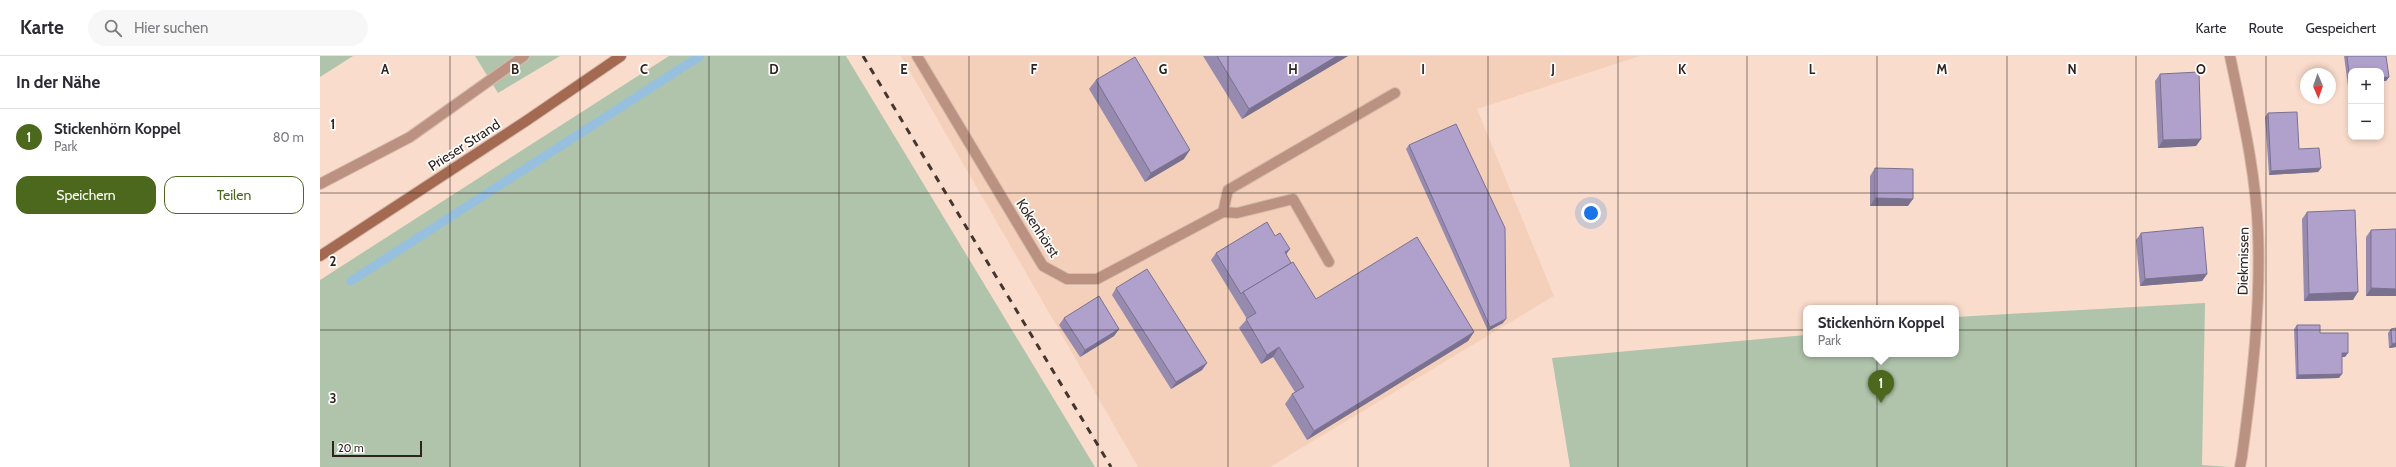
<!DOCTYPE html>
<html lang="de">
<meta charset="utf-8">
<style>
body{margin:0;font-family:Cabin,sans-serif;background:#f7f7f7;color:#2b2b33}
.controls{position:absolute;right:12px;top:12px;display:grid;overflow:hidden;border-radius:8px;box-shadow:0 2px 6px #0003}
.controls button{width:36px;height:36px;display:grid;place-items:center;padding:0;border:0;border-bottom:1px solid #e1e1e2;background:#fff;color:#2b2b33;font:20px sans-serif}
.compass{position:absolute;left:1980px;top:12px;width:36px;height:36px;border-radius:50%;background:#fff;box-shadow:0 2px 6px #0003;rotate:178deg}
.scale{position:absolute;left:12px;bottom:10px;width:90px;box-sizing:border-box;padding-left:4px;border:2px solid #2e231d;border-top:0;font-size:11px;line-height:14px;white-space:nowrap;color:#2e231d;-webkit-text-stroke:3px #fff;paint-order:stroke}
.you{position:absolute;left:1271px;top:157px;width:14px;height:14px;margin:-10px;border:3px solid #fff;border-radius:50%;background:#1a73e8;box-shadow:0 0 0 6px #1a73e833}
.badge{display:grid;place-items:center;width:26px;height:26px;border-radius:50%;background:#4b681c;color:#fff;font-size:13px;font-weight:700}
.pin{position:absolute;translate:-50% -33px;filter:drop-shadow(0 1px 2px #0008)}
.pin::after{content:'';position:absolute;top:21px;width:14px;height:12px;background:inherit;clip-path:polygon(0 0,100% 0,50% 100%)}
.popup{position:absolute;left:1483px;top:249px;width:156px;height:52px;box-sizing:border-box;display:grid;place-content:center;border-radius:8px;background:#fff;filter:drop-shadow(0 1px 3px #0005);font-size:13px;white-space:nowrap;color:#7c7c81}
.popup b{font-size:15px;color:#2b2b33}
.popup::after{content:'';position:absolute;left:50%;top:100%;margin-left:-8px;border:8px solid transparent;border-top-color:#fff}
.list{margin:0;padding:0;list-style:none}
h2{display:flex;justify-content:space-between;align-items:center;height:52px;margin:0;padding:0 16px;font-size:17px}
h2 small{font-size:13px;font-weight:400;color:#7c7c81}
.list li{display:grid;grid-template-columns:26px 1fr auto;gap:12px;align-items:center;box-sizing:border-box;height:56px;padding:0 16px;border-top:1px solid #e1e1e2}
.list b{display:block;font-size:15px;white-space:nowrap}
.list p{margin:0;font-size:13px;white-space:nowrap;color:#7c7c81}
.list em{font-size:13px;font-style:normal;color:#7c7c81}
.actions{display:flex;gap:8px;padding:12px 16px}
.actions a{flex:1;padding:9px 0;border:1px solid #4b681c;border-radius:12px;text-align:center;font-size:14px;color:#4b681c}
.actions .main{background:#4b681c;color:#fff}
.icon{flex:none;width:22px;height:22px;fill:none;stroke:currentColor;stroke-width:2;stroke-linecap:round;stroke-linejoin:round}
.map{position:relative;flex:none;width:2076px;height:411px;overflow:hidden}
header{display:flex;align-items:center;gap:24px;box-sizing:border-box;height:56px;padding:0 20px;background:#fff;border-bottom:1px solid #e1e1e2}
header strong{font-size:19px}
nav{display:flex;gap:22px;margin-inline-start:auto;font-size:14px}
.search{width:280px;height:36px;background:#f7f7f7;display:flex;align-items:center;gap:10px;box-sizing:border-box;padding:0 14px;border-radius:22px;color:#7c7c81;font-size:15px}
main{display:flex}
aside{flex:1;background:#fff}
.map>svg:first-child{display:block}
</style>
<header>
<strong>Karte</strong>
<div class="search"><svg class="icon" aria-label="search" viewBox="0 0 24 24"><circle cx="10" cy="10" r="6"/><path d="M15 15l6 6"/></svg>Hier suchen</div>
<nav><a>Karte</a><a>Route</a><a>Gespeichert</a></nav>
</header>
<main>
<aside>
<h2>In der Nähe<small></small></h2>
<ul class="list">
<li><span class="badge">1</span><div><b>Stickenhörn Koppel</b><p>Park</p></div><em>80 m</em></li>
</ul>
<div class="actions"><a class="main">Speichern</a><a>Teilen</a></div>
</aside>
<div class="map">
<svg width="2076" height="411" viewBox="0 0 2076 411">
<rect width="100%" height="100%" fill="#fadccc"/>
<polygon fill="#f4d0bb" points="581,0 1320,0 1157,53 1234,240 950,411 818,411"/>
<g fill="#afc4ab">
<polygon points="0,0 33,0 0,21"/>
<polygon points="155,0 240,0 178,37"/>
<polygon points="349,0 526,0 775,411 0,411 0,224"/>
<polygon points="1885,247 1882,409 1909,411 1250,411 1232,302 1486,279 1486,298 1636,298 1636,261"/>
</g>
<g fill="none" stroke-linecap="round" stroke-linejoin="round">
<polyline stroke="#97c0df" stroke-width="9" points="31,225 380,0"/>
<g stroke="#d5bbac" stroke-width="12">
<g id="lane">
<polyline points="0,128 90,81 204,0"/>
<polyline points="1009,206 973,143 917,157 903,156 908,134 1075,37"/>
<polyline points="1920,411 1922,400"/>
</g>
</g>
<g stroke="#d5bbac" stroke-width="12">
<g id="street">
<polyline points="597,0 723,210 747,223 777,223 903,156"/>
<path d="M 1910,0 C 1922,58 1936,117 1938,176 C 1941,249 1932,327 1922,400"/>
</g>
</g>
<g stroke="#d5bbac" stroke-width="12">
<polyline id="secondary" points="0,200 206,65 301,0"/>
</g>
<use href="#lane" stroke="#bb9281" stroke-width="10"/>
<use href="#street" stroke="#bb9281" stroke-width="10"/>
<use href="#secondary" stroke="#a46a51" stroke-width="10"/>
<polyline stroke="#43362f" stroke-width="3" stroke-dasharray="7 7" stroke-linecap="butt" points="543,0 791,411"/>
</g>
<g fill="#968aaf">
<polygon points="883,0 1028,0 922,63"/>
<polygon points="2024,0 2066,0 2069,21 2066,25 2061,25 2061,15 2031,29 2028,30"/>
<polygon points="1840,18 1881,83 1876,90 1838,92 1835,25"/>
<polygon points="776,24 864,103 825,126 769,33"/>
<polygon points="1948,57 1979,93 2001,112 1998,116 1949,119 1945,61"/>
<polygon points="1089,89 1183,267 1168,275 1086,93"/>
<polygon points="1555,112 1588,150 1550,150 1550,120"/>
<polygon points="1987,156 2033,244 1984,245 1982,163"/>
<polygon points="2076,173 2076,240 2046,240 2046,181 2051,174"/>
<polygon points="1821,177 1887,218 1882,225 1820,230 1816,184"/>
<polygon points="896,197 966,199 996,243 1154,276 1148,285 987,384 965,348 972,338 975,336 953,301 941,308 919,272 927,263 891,204"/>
<polygon points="796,232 887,307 882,314 851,333 792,239"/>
<polygon points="744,262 799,273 794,280 760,301 739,269"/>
<polygon points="1977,269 2000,277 2025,301 2022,301 2019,322 1976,323 1974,273"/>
<polygon points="2071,273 2076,291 2069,292 2068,277"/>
</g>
<g fill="#7a718f">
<polygon points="1017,0 1028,0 922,63 929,53"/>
<polygon points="2069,21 2066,25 2061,25 2061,22"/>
<polygon points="2030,26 2031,26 2031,29 2028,30"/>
<polygon points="1881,83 1876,90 1838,92 1843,84"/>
<polygon points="870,94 864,103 825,126 831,117"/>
<polygon points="2001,112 1998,116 1949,119 1951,115"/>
<polygon points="1555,142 1593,143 1588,150 1550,150"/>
<polygon points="970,193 965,200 965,196"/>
<polygon points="1887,218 1882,225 1820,230 1825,223"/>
<polygon points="2051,232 2076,233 2076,240 2046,240"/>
<polygon points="2038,236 2033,244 1984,245 1989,238"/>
<polygon points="1186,263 1183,267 1168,275 1170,271"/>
<polygon points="799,273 794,280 760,301 765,294"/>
<polygon points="1154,276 1148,285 987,384 994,375"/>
<polygon points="2076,287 2076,291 2069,292 2072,288"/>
<polygon points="959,291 953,301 941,308 947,299"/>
<polygon points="2022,297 2028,297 2025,301 2019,301"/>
<polygon points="887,307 882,314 851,333 856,326"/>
<polygon points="2022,318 2019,322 1976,323 1978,319"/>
</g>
<g fill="#afa1cc" stroke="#7a718f">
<polygon points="897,0 1017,0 929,53"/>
<polygon points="2027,0 2066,0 2069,21 2061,22 2061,15 2031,15 2031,26 2030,26"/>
<polygon points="815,1 870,94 831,117 776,24"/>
<polygon points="1879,16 1881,83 1843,84 1840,18"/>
<polygon points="1977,56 1979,93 1999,92 2001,112 1951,115 1948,57"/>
<polygon points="1136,68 1185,172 1186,263 1170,271 1089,89"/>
<polygon points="1555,112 1593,113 1593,143 1555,142"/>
<polygon points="2035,154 2038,236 1989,238 1987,156"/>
<polygon points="947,166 955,180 960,177 970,193 965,196 971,207 923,236 921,238 896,197"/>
<polygon points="1883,171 1887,218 1825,223 1821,177"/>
<polygon points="2076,173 2076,233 2051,232 2051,174"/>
<polygon points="1097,181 1154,276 994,375 972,338 984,331 959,291 947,299 926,263 936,257 923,236 973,206 996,243"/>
<polygon points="827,213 887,307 856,326 796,232"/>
<polygon points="779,240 799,273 765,294 744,262"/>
<polygon points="1977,269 2000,269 2000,277 2028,277 2028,297 2022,297 2022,318 1978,319"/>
<polygon points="2076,272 2076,287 2072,288 2071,273"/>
</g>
<path fill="none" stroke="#2e231d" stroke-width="1" stroke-opacity="0.55" d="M 130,0 L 130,411M 260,0 L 260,411M 389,0 L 389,411M 519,0 L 519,411M 649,0 L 649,411M 778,0 L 778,411M 908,0 L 908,411M 1038,0 L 1038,411M 1168,0 L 1168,411M 1298,0 L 1298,411M 1427,0 L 1427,411M 1557,0 L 1557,411M 1687,0 L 1687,411M 1816,0 L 1816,411M 1946,0 L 1946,411M 0,137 L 2076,137M 0,274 L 2076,274"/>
<g text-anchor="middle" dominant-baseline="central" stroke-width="3.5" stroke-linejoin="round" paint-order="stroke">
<g font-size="14" fill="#2e231d" stroke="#fff">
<text transform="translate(144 89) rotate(-33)">Prieser Strand</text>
<text transform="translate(718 172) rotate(57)">Kokenhörst</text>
<text transform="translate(1923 205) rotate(-89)">Diekmissen</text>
</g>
</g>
<g font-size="13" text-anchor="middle" font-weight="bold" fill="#2e231d" stroke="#fff" stroke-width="3.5" stroke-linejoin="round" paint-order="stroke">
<text x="65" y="18">A</text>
<text x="195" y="18">B</text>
<text x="324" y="18">C</text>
<text x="454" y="18">D</text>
<text x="584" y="18">E</text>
<text x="714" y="18">F</text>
<text x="843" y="18">G</text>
<text x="973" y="18">H</text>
<text x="1103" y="18">I</text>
<text x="1233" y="18">J</text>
<text x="1362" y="18">K</text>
<text x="1492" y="18">L</text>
<text x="1622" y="18">M</text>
<text x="1752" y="18">N</text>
<text x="1881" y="18">O</text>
<text x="13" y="73">1</text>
<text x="13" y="210">2</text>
<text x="13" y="347">3</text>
</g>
</svg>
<div class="controls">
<button>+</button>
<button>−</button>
</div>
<svg class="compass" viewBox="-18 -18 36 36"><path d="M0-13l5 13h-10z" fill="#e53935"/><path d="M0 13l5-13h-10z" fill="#7c7c81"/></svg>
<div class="scale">20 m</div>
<div class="you"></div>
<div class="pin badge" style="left:1561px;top:347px">1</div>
<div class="popup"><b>Stickenhörn Koppel</b>Park</div>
</div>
</main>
